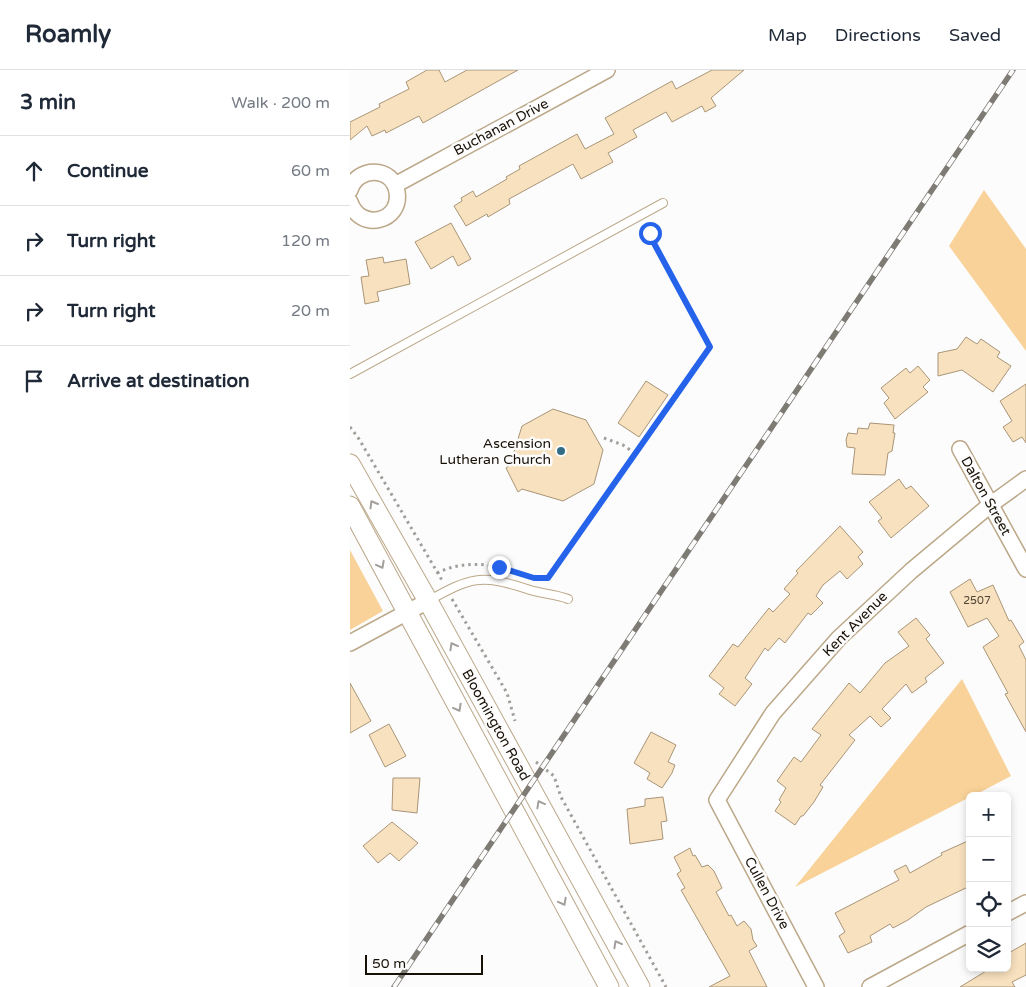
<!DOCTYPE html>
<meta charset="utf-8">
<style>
body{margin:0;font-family:"Varela Round",sans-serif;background:#f2f2f3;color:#1f2937}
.controls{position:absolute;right:15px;bottom:15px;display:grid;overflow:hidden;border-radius:8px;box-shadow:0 2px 8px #0003}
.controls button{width:45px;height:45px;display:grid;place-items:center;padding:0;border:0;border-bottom:1px solid #e0e1e3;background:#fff;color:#1f2937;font:25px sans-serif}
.scale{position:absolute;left:15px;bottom:12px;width:118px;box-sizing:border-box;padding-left:5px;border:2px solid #181006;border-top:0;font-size:14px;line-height:18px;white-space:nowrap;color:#181006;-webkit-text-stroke:4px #fcfcfc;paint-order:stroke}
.stop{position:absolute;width:15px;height:15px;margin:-11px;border:4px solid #2563eb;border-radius:50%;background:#fff}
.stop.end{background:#2563eb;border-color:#fff;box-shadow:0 1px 5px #0008}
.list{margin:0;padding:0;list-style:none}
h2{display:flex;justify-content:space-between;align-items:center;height:65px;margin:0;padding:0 20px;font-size:21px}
h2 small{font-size:16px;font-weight:400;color:#747a83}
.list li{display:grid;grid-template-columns:32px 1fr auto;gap:15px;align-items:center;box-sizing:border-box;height:70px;padding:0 20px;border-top:1px solid #e0e1e3}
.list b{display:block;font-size:19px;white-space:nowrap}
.list em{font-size:16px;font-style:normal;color:#747a83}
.icon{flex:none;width:28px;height:28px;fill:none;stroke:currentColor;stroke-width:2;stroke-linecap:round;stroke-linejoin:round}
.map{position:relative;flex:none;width:676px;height:917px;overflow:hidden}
header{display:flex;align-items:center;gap:30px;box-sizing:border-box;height:70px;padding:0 25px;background:#fff;border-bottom:1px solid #e0e1e3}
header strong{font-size:24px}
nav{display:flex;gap:28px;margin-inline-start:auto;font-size:18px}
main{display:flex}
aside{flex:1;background:#fff}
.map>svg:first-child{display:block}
</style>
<header>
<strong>Roamly</strong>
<nav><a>Map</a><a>Directions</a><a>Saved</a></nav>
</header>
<main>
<aside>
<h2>3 min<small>Walk · 200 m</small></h2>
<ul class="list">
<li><svg class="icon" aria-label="ahead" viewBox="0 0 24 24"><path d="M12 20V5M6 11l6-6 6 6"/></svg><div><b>Continue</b></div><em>60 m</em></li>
<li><svg class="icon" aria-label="right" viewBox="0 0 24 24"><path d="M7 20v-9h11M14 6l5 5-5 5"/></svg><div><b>Turn right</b></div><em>120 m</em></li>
<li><svg class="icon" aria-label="right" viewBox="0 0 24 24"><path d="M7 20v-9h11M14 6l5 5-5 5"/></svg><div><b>Turn right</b></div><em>20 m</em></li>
<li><svg class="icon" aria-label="arrive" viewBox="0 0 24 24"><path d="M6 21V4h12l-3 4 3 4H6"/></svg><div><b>Arrive at destination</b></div></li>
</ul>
</aside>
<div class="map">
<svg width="676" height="917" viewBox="0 0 676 917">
<rect width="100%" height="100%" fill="#fcfcfc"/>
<g fill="#f8d298">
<polygon points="634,120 676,179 676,281 599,176"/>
<polygon points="0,480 33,541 0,560"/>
<polygon points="612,609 661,706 623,726 620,726 620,727 445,817"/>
</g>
<g fill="#f8e1bf" stroke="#a99577">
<polygon points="77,0 89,0 95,12 117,0 168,0 73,53 69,46 36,63 35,60 22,66 17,56 0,70 0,52 30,37 29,34 59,19 56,12"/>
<polygon points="362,0 394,0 361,28 366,36 355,42 352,36 322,52 316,42 283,60 287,67 258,83 263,92 231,109 223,94 159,129 160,134 138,147 137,144 116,156 104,136 112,131 111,128 123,121 126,127 157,109 156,107 170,99 169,96 227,64 235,79 264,64 255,48 322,11 326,19"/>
<polygon points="101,153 121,189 108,196 103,186 81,199 65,172"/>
<polygon points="33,187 34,193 56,189 60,214 27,222 29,231 15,234 11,207 19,206 16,190"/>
<polygon points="616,267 627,274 631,269 650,282 647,287 661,296 643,322 612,300 588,306 588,283 607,279"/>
<polygon points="568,296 580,310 573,317 578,322 545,349 534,333 539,328 531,318 556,298 560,303"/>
<polygon points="296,311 318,325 289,367 268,353"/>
<polygon points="676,314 676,373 672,367 663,372 653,357 662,351 650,331"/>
<polygon points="203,339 236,350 253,380 244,414 213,431 172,419 168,422 156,398 160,395 172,356"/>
<polygon points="520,353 544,355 543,363 545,363 542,381 538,383 535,405 502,404 505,378 497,377 496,370 498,363 507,364 508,358 518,359"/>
<polygon points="549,409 556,419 561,416 579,436 541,468 528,451 532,448 519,432"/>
<polygon points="490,456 513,482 508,487 513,494 497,509 490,501 473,515 466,526 473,533 461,545 458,543 435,573 429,568 418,581 415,578 395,608 402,614 385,636 369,624 374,618 359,606 383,574 388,577 419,538 423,542 440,524 434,519 448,503 446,501"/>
<polygon points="620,509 627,522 643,515 659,551 661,550 674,572 669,576 676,590 676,662 655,624 658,623 633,577 649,566 637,548 618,557 600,522"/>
<polygon points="566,548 580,565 576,569 594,593 575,608 577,612 562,623 556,614 532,639 541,648 531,657 520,646 499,665 505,670 470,715 473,717 464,732 453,746 451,746 445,755 425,741 431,732 429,730 436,718 427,711 444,687 451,692 471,665 462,659 499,613 510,623 535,593 559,576 548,562"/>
<polygon points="0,613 21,651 0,663"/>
<polygon points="39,654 56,686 35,697 19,665"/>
<polygon points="301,662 326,675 318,692 325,695 322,703 312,718 297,709 300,703 284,693"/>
<polygon points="43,708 70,708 67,743 42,740"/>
<polygon points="313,727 317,751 311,752 313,769 280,774 277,739 295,736 295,729"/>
<polygon points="42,752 68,773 49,791 40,783 28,793 13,776"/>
<polygon points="620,770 620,816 576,837 558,850 543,858 540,854 520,866 522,872 498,883 489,866 495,862 485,843 549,810 544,801 556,795 560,803 592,785 591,783"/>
<polygon points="340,778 343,786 345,785 352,797 358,795 364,801 372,818 366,822 379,846 381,845 387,856 394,851 401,859 403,870 407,876 399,881 417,917 359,917 380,906 331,820 335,818 327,804 331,801 324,787"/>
<polygon points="676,873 676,905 662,912 665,917 610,917 641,898 657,898 657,884"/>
</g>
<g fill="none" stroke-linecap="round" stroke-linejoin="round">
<g stroke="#bca889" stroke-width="10">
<g id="service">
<polyline points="0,304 313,133"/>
<path d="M 78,531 C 121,507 130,504 177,519 C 191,524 205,524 218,529"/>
</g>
</g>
<g stroke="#bca889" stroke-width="18">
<g id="minor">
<polyline points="45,115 257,0"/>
<path d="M 0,120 C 7,96 43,96 47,122 C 52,152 10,162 0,132"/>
<polyline points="610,379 676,499"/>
<polyline points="0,573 78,531"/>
<polyline points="657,843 676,833"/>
<polyline points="466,917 367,730 423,643 489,568 561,501 640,435 676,409"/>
<polyline points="520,917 620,863"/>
</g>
</g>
<g stroke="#bca889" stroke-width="21">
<g id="tertiary">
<polyline points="0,394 78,531 290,917"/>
<polyline points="0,436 259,917"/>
</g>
</g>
<g stroke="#a19e9a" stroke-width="3" stroke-dasharray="2.5 4" stroke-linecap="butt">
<polyline points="0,357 9,369 93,512"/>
<polyline points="254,368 273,375 286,384"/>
<path d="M 87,503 C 115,489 148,494 176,505"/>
<polyline points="184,508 198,508 360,277 299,164 300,163"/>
<polyline points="102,529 157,623 165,651"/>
<polyline points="186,692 204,706 211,727 316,917"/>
</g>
<use href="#service" stroke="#fff" stroke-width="8"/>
<use href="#minor" stroke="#fff" stroke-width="15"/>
<use href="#tertiary" stroke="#fff" stroke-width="19"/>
<g stroke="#7e7a74" stroke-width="5.5">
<polyline id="rail" points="44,917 663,0"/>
</g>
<use href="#rail" stroke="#fcfcfc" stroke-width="4" stroke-dasharray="11" stroke-linecap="butt"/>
</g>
<defs><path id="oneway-chevron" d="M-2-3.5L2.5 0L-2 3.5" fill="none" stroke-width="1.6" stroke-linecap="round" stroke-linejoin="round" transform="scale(1.25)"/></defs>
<g stroke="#a39f9b">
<use href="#oneway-chevron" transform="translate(23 434) rotate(-120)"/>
<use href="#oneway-chevron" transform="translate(31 495) rotate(62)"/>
<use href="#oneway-chevron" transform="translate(103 576) rotate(-119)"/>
<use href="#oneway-chevron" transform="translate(108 638) rotate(61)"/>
<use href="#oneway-chevron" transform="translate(190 734) rotate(-119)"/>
<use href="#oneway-chevron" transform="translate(213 832) rotate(62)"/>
<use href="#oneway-chevron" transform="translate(267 874) rotate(-119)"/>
</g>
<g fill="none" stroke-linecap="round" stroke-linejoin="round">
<polyline stroke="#2563eb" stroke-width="6" points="149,497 184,508 198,508 360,277 299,164 300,163"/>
</g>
<circle fill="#326d85" stroke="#fcfcfc" stroke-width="2" cx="211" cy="381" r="5"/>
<g text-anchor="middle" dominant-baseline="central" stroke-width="5" stroke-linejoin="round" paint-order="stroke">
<g font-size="11" fill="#504434">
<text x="627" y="530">2507</text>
</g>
<g font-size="14" fill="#181006" stroke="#fcfcfc">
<text transform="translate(151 57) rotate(-28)">Buchanan Drive</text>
<text transform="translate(636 426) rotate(61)">Dalton Street</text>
<text transform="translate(505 554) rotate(-45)">Kent Avenue</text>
<text transform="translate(146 655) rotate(61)">Bloomington Road</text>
<text transform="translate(417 823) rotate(62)">Cullen Drive</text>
</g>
<g font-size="14" fill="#181006" stroke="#fcfcfc" text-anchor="end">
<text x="201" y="373">Ascension<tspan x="201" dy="16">Lutheran Church</tspan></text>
</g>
</g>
</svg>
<div class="controls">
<button>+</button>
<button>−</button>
<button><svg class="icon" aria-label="locate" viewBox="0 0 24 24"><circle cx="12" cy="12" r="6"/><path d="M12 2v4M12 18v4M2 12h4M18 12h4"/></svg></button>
<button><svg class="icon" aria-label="layers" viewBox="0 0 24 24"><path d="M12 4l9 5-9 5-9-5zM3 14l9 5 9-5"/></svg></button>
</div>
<div class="scale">50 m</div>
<div class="stop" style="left:300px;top:163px"></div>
<div class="stop end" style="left:149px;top:497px"></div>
</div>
</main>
